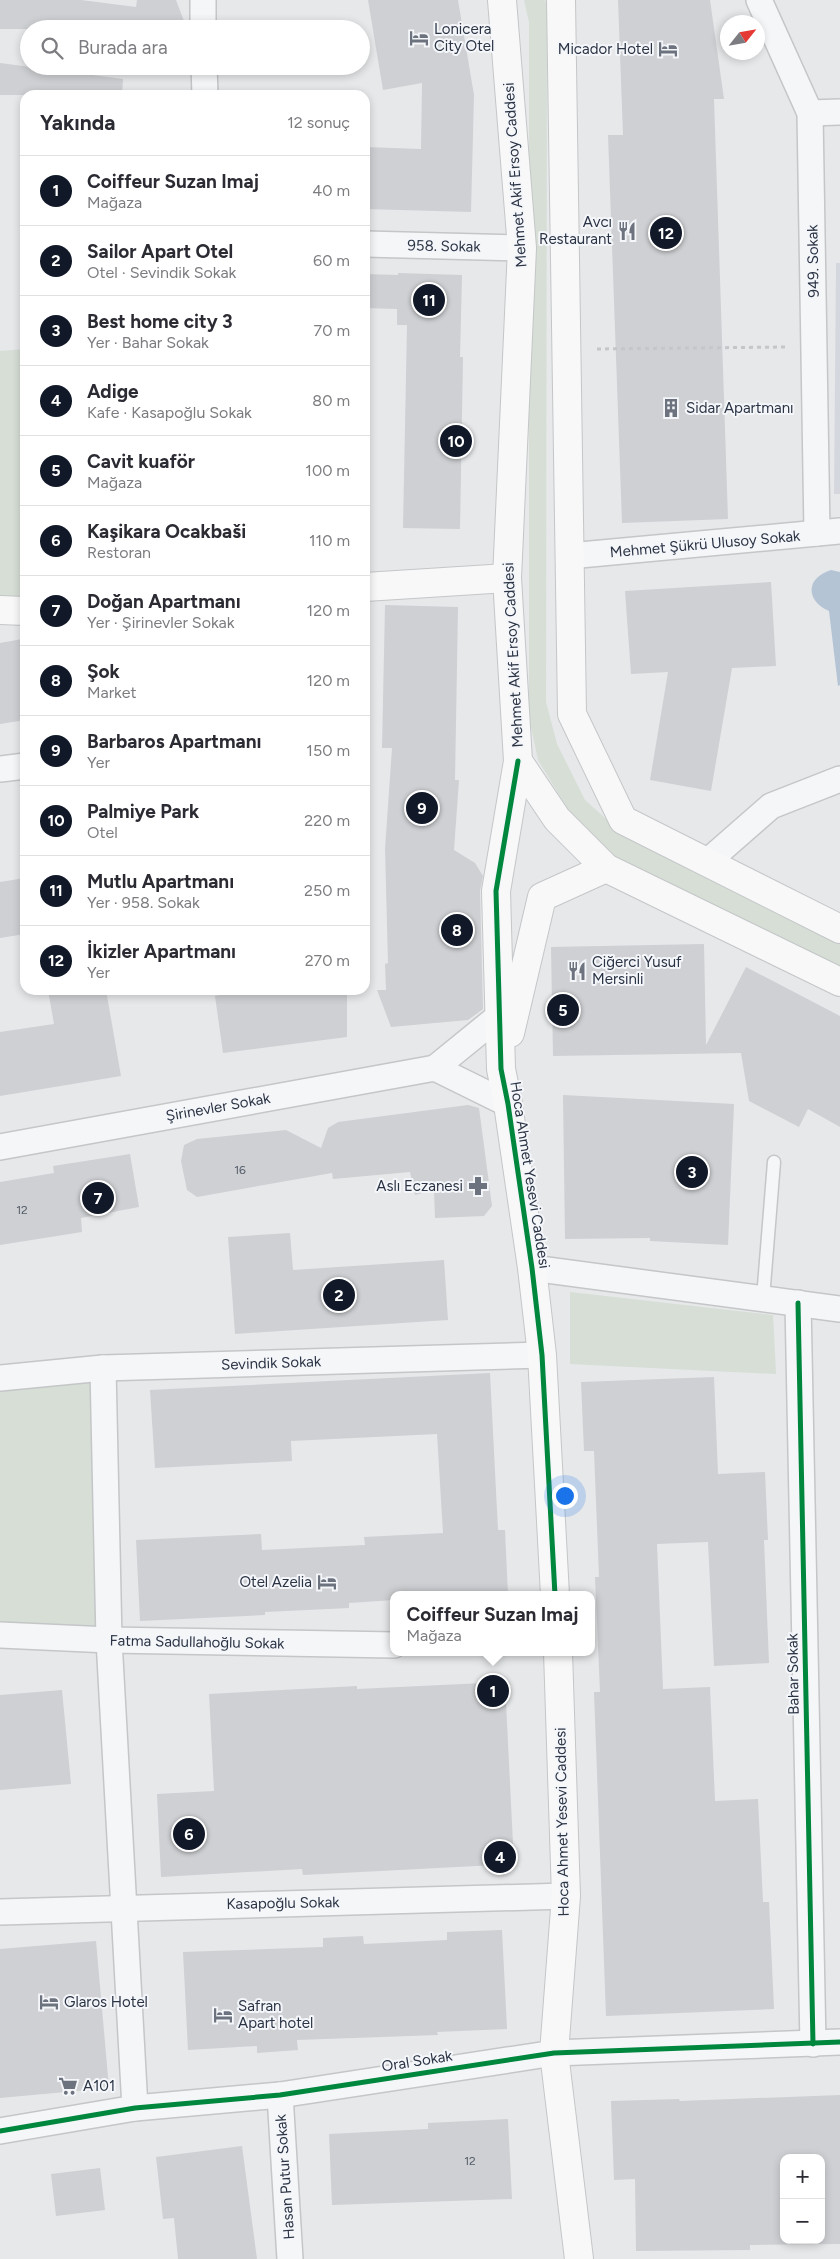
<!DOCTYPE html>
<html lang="tr">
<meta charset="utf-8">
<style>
body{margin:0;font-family:Figtree,sans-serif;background:#f7f7f7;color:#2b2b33}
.controls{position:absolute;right:15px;bottom:15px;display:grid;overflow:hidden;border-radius:10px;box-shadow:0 2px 8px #0003}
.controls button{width:45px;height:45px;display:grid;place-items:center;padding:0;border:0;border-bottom:1px solid #e1e1e2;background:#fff;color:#2b2b33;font:25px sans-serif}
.compass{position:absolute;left:720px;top:15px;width:45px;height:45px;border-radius:50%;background:#fff;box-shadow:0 2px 8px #0003;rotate:59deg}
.you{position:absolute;left:564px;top:1495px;width:18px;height:18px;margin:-12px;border:4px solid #fff;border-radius:50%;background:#1a73e8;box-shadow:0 0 0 8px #1a73e833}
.badge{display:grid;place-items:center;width:32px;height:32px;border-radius:50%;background:#111827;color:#fff;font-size:16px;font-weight:700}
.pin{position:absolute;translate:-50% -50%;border:2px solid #fff;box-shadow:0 1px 5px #0006}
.popup{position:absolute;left:390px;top:1591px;width:205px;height:65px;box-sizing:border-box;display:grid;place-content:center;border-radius:10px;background:#fff;filter:drop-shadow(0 1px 4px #0005);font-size:16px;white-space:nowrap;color:#7c7c81}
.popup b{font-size:19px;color:#2b2b33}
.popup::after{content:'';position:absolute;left:50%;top:100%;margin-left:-10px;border:10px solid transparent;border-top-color:#fff}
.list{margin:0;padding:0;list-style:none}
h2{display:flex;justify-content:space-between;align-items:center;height:65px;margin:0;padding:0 20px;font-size:21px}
h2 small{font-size:16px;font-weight:400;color:#7c7c81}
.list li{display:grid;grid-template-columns:32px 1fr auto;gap:15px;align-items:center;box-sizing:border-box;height:70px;padding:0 20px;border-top:1px solid #e1e1e2}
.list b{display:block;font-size:19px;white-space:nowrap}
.list p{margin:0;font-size:16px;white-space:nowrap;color:#7c7c81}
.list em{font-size:16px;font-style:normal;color:#7c7c81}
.icon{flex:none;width:28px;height:28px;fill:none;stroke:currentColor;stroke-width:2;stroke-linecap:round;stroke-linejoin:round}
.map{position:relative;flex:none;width:840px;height:2259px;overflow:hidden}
.search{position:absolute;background:#fff;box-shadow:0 2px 8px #0003;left:20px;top:20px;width:350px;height:55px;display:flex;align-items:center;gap:12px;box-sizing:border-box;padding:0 18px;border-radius:28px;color:#7c7c81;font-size:19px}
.panel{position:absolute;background:#fff;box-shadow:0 2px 8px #0003;left:20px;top:90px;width:350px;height:905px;border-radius:15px}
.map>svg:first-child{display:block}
</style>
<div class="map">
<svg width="840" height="2259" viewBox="0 0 840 2259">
<rect width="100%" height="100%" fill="#e6e8ea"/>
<polygon fill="#d4d7dd" points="836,263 840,263 840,494 834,494"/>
<g fill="#d6ded6">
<polygon points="524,0 545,0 547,6 546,702 557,744 585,800 614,826 840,942 840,969 616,859 573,818 538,760 529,717 529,22"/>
<polygon points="25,349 25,600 0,600 0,351"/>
<polygon points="570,1292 773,1315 776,1374 570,1364"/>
<polygon points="94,1378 99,1632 0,1628 0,1387"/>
</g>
<path fill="#b4c4d5" d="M 831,570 L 840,572 L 840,685 L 838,686 L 829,611 C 806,601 805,578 831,570 Z"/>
<g fill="#ced0d3" fill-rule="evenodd">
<polygon points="0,0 81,0 136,7 137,0 176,0 187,29 0,29"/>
<polygon points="368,0 458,0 474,95 471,212 365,209 365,147 421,149 422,83 383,90"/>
<polygon points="618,0 710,0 724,99 714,99 728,519 622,523 608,135 623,135"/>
<polygon points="0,63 123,79 122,95 0,95"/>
<polygon points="398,273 462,275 460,357 463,357 460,529 403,528 407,325 397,325 397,309 365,308 365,274 398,275"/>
<polygon points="771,582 776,666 732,668 711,791 650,780 668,672 631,674 625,591"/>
<polygon points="385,605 458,607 455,780 459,780 454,850 475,863 483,876 480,891 483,1009 468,1020 391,1027 377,990 386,990 385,964 388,963 385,849 392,748 382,748"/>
<polygon points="22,639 25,659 25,720 0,724 0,643"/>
<polygon points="25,878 25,934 0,938 0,882"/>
<polygon points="704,944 706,1045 746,967 840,1016 840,1127 808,1109 799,1127 749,1101 741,1053 553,1056 551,947"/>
<polygon points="48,990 106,990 121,1076 0,1096 0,1032 54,1024"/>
<polygon points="242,990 347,990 347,1037 223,1053 215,996"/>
<polygon points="563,1095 734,1104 728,1245 650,1241 650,1238 565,1239"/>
<polygon points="468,1105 479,1108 492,1206 484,1216 435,1218 434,1190 415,1195 410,1172 333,1179 332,1173 197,1197 187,1190 181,1161 184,1145 197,1139 286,1130 321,1148 328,1128 338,1122"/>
<polygon points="130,1154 139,1207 81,1218 82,1232 0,1245 0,1182 54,1173 53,1166"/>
<polygon points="290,1233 293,1270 444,1260 448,1320 235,1334 228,1237"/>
<polygon points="490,1373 498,1530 505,1530 508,1595 394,1595 394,1600 349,1603 349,1608 265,1612 265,1615 140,1621 136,1540 261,1534 262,1550 365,1545 364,1537 443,1533 437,1434 291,1441 292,1461 155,1468 150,1390"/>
<polygon points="714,1377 718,1474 765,1472 768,1540 764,1540 769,1663 714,1666 708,1542 657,1544 663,1689 710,1687 715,1801 758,1799 763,1902 769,1902 774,2009 606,2016 594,1692 600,1692 595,1577 599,1577 594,1451 584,1451 581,1382"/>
<polygon points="505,1682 514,1864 303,1875 302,1869 161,1877 157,1794 214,1791 209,1694 357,1686 357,1689"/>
<polygon points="62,1690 71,1784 0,1790 0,1695"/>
<polygon points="502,1930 507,2029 437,2032 438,2035 297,2040 298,2050 257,2053 257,2046 188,2050 183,1952 323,1947 323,1938 363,1936 364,1944 447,1940 447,1932"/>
<polygon points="96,1941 109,2088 0,2098 0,1949"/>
<path d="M 840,2095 L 840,2244 L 750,2245 L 750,2250 L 636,2251 L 635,2179 L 614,2180 L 611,2101 L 679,2099 L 680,2101 ZM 784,2158 L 821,2158 L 821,2240 L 784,2240 Z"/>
<polygon points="508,2119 512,2199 332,2205 329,2134 428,2129 428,2123"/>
<polygon points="242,2146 257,2259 178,2259 174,2218 163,2219 156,2157"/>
<polygon points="100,2168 105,2210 56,2216 51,2174"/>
</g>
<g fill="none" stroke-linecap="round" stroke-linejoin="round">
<g stroke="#c4c6c8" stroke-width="15">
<polyline id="lane" points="763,1298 774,1162"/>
</g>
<g stroke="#c4c6c8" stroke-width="28">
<g id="street">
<polyline points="203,0 203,29"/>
<polyline points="759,0 810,113 817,533"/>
<polyline points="204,66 205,95"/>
<polyline points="810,113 840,112"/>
<polyline points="365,244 522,248"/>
<polyline points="569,556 840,531"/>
<polyline points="0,769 25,766"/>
<polyline points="707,862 771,806 840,779"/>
<polyline points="435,1068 499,1016"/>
<polyline points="0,1147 435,1068 508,1104"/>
<polyline points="532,1268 840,1309"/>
<polyline points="798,1303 813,2044"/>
<polyline points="103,1368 109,1640 135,2108"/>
<polyline points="0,1378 103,1368 542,1355"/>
<polyline points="0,1635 109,1640 394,1645"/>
<polyline points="0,1912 566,1896"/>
<polyline points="280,2095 290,2259"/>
<polyline points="0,2131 135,2108 280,2095 554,2053 840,2042"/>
</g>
</g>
<g stroke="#c4c6c8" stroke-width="30">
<g id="secondary">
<polyline points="502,0 522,248 507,578 518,761 557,819 606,868 840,982"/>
<polyline points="561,0 572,714 623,820 840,929"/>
<polyline points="365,587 507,578"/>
<polyline points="0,610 25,611"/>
<polyline points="518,761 496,891 501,1069 508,1104 532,1268 542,1355 555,1595"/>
<polyline points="510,1033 542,897 606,868"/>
<polyline points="558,1652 566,1896 554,2053 579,2259"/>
</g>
</g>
<polyline stroke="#c5c6ca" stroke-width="3" stroke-dasharray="4 4" stroke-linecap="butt" points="597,349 786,347"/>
<use href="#lane" stroke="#f5f6f7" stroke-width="12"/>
<use href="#street" stroke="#f5f6f7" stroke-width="25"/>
<use href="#secondary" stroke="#f8f8f8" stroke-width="28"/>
<g stroke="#f4f6f9" stroke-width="8">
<g id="cycleway">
<polyline points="518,761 496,891 501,1069 508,1104 532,1268 542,1355 555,1595"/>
<polyline points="798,1303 813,2044"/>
<polyline points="0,2131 135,2108 280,2095 554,2053 840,2042"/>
</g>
</g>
<use href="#cycleway" stroke="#00873e" stroke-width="5"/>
</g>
<defs>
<g id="hotel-bare" transform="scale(1.5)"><path d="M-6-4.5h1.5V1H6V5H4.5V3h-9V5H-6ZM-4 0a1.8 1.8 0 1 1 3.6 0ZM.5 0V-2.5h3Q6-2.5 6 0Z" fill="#6c737f" stroke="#f4f6f9" stroke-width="2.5" paint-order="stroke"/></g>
<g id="restaurant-bare" transform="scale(1.5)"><path d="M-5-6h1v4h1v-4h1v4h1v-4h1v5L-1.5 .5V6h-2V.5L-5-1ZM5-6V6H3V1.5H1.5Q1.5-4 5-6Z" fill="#6c737f" stroke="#f4f6f9" stroke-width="2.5" paint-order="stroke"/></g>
<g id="building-bare" transform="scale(1.5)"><path d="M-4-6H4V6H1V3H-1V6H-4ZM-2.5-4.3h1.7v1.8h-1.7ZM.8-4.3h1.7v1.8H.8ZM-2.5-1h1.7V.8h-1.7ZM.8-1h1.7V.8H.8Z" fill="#6c737f" stroke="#f4f6f9" stroke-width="2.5" paint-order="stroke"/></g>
<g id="pharmacy-bare" transform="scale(1.5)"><path d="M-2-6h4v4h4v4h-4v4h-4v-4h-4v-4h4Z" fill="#6c737f" stroke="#f4f6f9" stroke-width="2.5" paint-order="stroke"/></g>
<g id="supermarket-bare" transform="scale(1.5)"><path d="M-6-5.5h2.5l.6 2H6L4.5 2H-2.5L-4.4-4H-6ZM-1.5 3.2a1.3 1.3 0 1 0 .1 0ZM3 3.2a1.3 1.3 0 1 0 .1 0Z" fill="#6c737f" stroke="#f4f6f9" stroke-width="2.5" paint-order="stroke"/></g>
</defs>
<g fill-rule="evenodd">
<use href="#hotel-bare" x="419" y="38"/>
<use href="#hotel-bare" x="668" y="49"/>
<use href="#restaurant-bare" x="627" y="231"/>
<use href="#building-bare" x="671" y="408"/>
<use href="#restaurant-bare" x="577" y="971"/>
<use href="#pharmacy-bare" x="478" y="1186"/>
<use href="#hotel-bare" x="327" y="1582"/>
<use href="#hotel-bare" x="49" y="2002"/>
<use href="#hotel-bare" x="223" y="2015"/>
<use href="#supermarket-bare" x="68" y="2086"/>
</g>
<g text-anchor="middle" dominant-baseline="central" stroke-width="4" stroke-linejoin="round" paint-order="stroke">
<g font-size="12" fill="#545c69">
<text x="240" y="1170">16</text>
<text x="22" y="1210">12</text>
<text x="470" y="2161">12</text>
</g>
<g font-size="15" fill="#2b3445" stroke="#f4f6f9" text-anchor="start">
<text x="434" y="29">Lonicera<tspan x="434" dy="17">City Otel</tspan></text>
<text x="653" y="49" text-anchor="end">Micador Hotel</text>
<text x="612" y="222" text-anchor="end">Avcı<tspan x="612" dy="17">Restaurant</tspan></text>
<text x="686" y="408">Sidar Apartmanı</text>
<text x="592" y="962">Ciğerci Yusuf<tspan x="592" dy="17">Mersinli</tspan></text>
<text x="463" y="1186" text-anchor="end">Aslı Eczanesi</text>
<text x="312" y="1582" text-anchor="end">Otel Azelia</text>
<text x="64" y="2002">Glaros Hotel</text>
<text x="238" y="2006">Safran<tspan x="238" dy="17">Apart hotel</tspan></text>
<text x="83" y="2086">A101</text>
</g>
<g font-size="15" fill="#2b3445" stroke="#f4f6f9">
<text transform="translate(515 175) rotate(-94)">Mehmet Akif Ersoy Caddesi</text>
<text transform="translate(444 246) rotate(1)">958. Sokak</text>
<text transform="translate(813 261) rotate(-91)">949. Sokak</text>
<text transform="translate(705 544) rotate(-5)">Mehmet Şükrü Ulusoy Sokak</text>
<text transform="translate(513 655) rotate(-93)">Mehmet Akif Ersoy Caddesi</text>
<text transform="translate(218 1107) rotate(-10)">Şirinevler Sokak</text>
<text transform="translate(530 1175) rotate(81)">Hoca Ahmet Yesevi Caddesi</text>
<text transform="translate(271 1363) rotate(-2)">Sevindik Sokak</text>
<text transform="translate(197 1642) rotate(1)">Fatma Sadullahoğlu Sokak</text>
<text transform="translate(793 1674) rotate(-91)">Bahar Sokak</text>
<text transform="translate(562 1822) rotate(-91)">Hoca Ahmet Yesevi Caddesi</text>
<text transform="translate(283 1903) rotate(-1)">Kasapoğlu Sokak</text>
<text transform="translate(417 2061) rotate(-9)">Oral Sokak</text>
<text transform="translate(285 2177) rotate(-94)">Hasan Putur Sokak</text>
</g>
</g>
</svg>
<div class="controls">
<button>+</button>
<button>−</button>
</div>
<svg class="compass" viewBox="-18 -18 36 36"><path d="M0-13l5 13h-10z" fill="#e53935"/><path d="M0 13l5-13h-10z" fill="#7c7c81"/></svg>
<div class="you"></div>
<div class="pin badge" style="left:493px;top:1691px">1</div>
<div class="popup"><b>Coiffeur Suzan Imaj</b>Mağaza</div>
<div class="pin badge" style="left:339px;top:1295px">2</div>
<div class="pin badge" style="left:692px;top:1172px">3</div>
<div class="pin badge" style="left:500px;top:1857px">4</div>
<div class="pin badge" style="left:563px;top:1010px">5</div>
<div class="pin badge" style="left:189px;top:1834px">6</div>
<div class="pin badge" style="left:98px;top:1198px">7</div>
<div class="pin badge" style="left:457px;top:930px">8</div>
<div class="pin badge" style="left:422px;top:808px">9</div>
<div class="pin badge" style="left:456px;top:441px">10</div>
<div class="pin badge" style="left:429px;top:300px">11</div>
<div class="pin badge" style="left:666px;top:233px">12</div>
<div class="search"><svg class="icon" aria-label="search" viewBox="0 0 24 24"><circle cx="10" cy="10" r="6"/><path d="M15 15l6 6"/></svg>Burada ara</div>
<section class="panel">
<h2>Yakında<small>12 sonuç</small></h2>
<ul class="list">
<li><span class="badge">1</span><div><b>Coiffeur Suzan Imaj</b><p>Mağaza</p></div><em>40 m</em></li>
<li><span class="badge">2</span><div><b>Sailor Apart Otel</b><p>Otel · Sevindik Sokak</p></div><em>60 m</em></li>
<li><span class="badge">3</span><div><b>Best home city 3</b><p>Yer · Bahar Sokak</p></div><em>70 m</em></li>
<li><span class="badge">4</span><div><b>Adige</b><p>Kafe · Kasapoğlu Sokak</p></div><em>80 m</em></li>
<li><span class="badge">5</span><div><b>Cavit kuaför</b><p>Mağaza</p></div><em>100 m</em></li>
<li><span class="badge">6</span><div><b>Kaşikara Ocakbaši</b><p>Restoran</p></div><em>110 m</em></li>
<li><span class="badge">7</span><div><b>Doğan Apartmanı</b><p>Yer · Şirinevler Sokak</p></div><em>120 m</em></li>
<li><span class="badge">8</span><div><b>Şok</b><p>Market</p></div><em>120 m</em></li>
<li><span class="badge">9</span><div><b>Barbaros Apartmanı</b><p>Yer</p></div><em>150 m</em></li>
<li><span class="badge">10</span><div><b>Palmiye Park</b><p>Otel</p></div><em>220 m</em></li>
<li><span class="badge">11</span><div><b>Mutlu Apartmanı</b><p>Yer · 958. Sokak</p></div><em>250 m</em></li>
<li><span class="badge">12</span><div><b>İkizler Apartmanı</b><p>Yer</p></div><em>270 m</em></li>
</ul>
</section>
</div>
